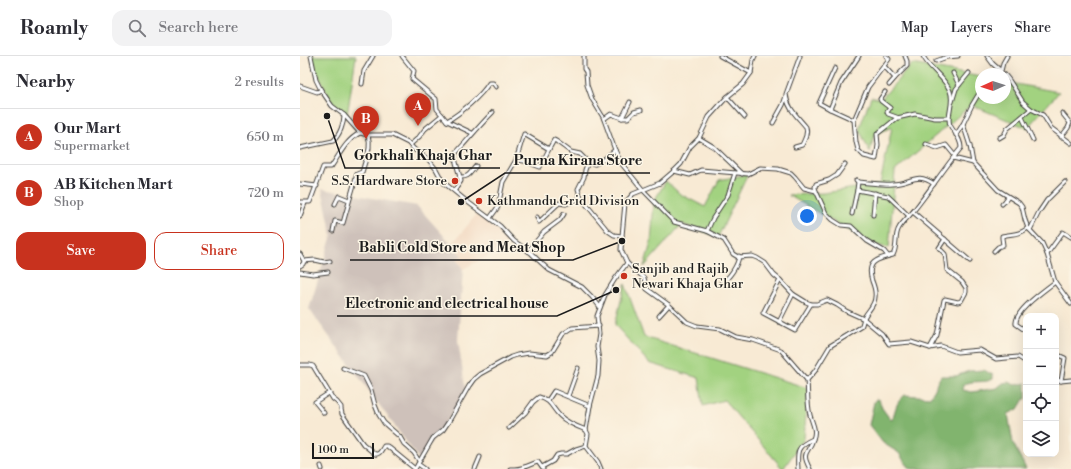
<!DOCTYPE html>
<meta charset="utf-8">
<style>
body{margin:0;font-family:"Libre Bodoni",serif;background:#f2f2f3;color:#2b2b33}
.controls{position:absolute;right:12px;bottom:12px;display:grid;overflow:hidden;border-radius:8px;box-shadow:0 4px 16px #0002}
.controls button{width:36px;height:36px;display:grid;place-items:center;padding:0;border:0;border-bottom:1px solid #e1e1e2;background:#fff;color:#2b2b33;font:20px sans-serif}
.compass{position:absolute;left:675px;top:12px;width:36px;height:36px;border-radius:50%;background:#fff;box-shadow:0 4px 16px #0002;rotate:267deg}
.scale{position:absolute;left:12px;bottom:10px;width:62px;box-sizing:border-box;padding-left:4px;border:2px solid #1c1c1c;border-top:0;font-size:11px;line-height:14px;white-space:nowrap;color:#1c1c1c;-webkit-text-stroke:3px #fcf5e5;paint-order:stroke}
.you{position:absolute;left:507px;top:160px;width:14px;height:14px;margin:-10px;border:3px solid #fff;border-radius:50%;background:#1a73e8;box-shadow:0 0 0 6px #1a73e833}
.badge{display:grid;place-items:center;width:26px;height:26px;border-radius:50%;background:#c8321e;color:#fff;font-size:13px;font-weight:700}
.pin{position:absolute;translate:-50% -33px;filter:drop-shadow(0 1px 2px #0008)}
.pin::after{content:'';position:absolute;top:21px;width:14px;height:12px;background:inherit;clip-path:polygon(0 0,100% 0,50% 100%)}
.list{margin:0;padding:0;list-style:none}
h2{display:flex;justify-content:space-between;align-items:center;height:52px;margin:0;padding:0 16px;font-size:17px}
h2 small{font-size:13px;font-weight:400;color:#7c7c81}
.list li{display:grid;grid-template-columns:26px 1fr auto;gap:12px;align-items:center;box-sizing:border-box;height:56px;padding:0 16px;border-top:1px solid #e1e1e2}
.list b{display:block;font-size:15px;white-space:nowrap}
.list p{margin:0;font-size:13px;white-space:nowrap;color:#7c7c81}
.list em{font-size:13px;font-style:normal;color:#7c7c81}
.actions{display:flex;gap:8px;padding:12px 16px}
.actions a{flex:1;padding:9px 0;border:1px solid #c8321e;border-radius:12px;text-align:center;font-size:14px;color:#c8321e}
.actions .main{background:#c8321e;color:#fff}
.icon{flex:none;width:22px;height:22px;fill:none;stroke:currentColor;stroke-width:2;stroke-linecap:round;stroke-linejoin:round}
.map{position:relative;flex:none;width:771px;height:413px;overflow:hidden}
header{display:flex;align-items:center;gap:24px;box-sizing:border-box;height:56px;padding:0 20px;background:#fff;border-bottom:1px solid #e1e1e2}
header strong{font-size:19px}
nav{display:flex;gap:22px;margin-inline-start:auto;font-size:14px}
.search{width:280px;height:36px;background:#f2f2f3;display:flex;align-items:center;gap:10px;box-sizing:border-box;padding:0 14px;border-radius:12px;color:#7c7c81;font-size:15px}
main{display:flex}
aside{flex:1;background:#fff}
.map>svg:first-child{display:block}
</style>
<header>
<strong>Roamly</strong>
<div class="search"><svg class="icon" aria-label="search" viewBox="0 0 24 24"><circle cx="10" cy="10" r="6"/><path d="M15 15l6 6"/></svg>Search here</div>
<nav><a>Map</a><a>Layers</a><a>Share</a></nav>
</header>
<main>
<aside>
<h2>Nearby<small>2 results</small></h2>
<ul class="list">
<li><span class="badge">A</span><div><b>Our Mart</b><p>Supermarket</p></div><em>650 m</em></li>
<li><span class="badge">B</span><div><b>AB Kitchen Mart</b><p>Shop</p></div><em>720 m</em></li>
</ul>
<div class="actions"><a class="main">Save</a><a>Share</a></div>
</aside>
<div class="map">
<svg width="771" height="413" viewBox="0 0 771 413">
<rect width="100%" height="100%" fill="#fcf5e5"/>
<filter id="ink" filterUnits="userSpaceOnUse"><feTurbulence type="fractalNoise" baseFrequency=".025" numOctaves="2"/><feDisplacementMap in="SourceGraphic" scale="8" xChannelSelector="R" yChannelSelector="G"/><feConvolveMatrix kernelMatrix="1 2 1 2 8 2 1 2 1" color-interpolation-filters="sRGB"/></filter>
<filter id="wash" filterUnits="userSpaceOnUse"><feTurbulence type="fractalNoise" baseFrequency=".012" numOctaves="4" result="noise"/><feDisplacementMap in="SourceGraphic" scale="16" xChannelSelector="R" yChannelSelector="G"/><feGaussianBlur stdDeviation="0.9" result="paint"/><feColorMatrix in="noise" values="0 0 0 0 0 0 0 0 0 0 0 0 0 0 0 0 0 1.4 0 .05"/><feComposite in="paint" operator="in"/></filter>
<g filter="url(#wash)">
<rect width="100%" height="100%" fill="#f8ead4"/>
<polygon fill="#f1d5bd" points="177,158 200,175 210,187 186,201 163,213 156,203 162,200 152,188"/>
<polygon fill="#cec1ba" points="22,133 117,150 162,200 156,203 163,213 158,284 166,338 119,403 9,253 32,179"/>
<g fill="#a2d280" stroke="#5f774e">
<polygon points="12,0 56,0 47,60 33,48 16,15"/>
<polygon points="612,8 681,21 681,42 705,42 705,26 759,36 727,72 671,49 595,115 589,192 572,188 502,147 488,139 524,137 580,128 592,71 574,79 570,96 559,73 571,41 581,43"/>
<polygon points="448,118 418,181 382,168 344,211 351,187 354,145 366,125 380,138 405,151 419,124"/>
<polygon points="325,228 344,281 508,332 504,383 483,413 424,344 403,350 399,322 349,307 315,269"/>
</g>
<path fill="#81b46e" stroke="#4e6845" d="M 684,314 L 693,319 L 693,323 C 684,328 673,323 663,329 L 663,334 L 672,336 L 697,332 L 703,327 L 708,326 L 715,329 L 726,327 L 726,343 L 724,343 L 718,353 L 708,358 L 713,387 L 726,413 L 613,413 L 610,412 L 604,405 L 599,397 L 583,387 L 569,369 L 574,346 L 576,343 L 579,344 L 582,352 L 590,363 L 592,364 C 596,354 595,347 605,339 L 630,341 L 635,333 L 637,327 L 641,320 L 656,320 L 669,315 Z"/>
</g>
<g filter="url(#ink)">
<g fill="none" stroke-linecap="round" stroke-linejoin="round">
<g stroke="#3d3b38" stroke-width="5">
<g id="minor">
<polyline points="11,0 16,24 21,34 32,50 44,59 60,77 68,79 92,79 108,87 115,94 128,103 136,113 143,126 165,144 200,170 214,185 231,197 237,203 249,214 282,231 292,241 300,251"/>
<polyline points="102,0 114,15 112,23 136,43 137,53 142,59 125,73 119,81 110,89"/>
<polyline points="284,0 284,13 286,16 287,29 292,43 303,61 315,94 321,107 343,134 374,166 407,175 424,184 433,198 438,201 452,200 457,202 465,207 474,219 480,224 493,238 506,246 511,248 517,248 527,244 537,249 546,255 564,263 582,278 589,288 611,286 630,292 641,290 657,296 680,294 696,303 718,301 726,306"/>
<polyline points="420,0 451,17"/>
<polyline points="455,0 453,4 451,17 443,28 427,41 409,61 399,82 390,91 381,108 374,115 360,127 333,138 325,147 322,180 321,194 327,207 344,222 347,233 369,249 387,266 397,270 420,273 436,281 453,284 481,294 507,324"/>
<polyline points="586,0 589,3 568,31 554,64 556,86 558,94 564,100 576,103 578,89 577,78 597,62 615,58 635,62 649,62"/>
<polyline points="687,0 693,8 701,15 703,7 707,0"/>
<polyline points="636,5 647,1 658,0"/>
<polyline points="584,10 595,22 589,29"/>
<polyline points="653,17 659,29"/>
<polyline points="705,19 709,24 723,46 731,53 743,59 751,72 771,87"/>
<polyline points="595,22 607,10 607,5 605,0"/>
<polyline points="62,28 64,15 73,0"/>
<polyline points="0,30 17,36 21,34"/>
<polyline points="585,36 580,43 581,45 590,52 587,56 588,58 599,62"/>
<polyline points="427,41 445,61"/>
<polyline points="652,46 656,33 669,17"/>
<polyline points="530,53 519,47 535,12"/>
<polyline points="142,59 147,65 172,77"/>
<polyline points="722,61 733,84"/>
<polyline points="322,62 330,46"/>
<polyline points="304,63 311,58 322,62 328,62 334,56 341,54"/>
<polyline points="554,64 530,53 541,27 559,0"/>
<path d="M 147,65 C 161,57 181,40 189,27 L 193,27 L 196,31"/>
<polyline points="473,67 483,49 486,40"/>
<polyline points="663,68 670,90 673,107 698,134 719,147 722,151 725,164 728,172 742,187 747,198 755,226 771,248"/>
<polyline points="656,79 663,68 672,49 681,34"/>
<polyline points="761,81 768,72 770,67 762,57"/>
<polyline points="399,82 414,91 442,118"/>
<polyline points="699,82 704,79 707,73 731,53"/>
<polyline points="626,88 637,92 646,89 655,100"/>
<path d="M 495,91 L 502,89 C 505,83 508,77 506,71 C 498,61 487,52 486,38 L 500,0"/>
<path d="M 0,92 L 33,85 C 40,79 44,67 44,59"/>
<polyline points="653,102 673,107"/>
<polyline points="216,104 224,105 240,111 249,93"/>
<polyline points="288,106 285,114 284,121 278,133 281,142 308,175 314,179 322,180"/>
<polyline points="545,108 537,119 529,124 516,128 515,131 516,135 526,157 533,164 541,169 551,170 567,185 584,195 588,200"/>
<polyline points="374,115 390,119 401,114 448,118 460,112 478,113 491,117 495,121 504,132 516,135"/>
<path d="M 159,121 C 170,122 170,116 176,110"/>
<polyline points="556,124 558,126 557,134"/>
<path d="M 558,126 C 569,127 581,129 592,128 C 611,128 616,115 634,128"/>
<polyline points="0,128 17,130"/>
<path d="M 155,134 L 161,125 L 154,99 C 167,85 179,70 193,56"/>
<path d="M 0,146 L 10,146 L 23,111 L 31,111 C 40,98 46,84 60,77"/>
<polyline points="35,148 39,140 49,144"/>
<polyline points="702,148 705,145 708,141"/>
<polyline points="613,156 670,205"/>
<polyline points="552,158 557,134 588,140 609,160"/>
<polyline points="573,159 575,137"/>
<polyline points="0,160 5,147"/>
<polyline points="237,161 239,166 259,147 266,148 281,142"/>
<polyline points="190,162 198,151 203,126 216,104 224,78 249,93 254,84 256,85 271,96 280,98 288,106 295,108 303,104 315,94"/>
<polyline points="730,174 739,156 747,144 765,126"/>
<path d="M 33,175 L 35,165 L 43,167 L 57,118 L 62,116 L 63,113 C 66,100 72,93 68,79"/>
<polyline points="407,175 413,162 428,139 435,117"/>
<polyline points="228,195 244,176 260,164 264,158"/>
<path d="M 694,195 L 698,191 L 703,189 L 702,182 L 702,180 C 714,177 717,180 728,172"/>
<polyline points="0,198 4,205 3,208 0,210"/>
<polyline points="747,198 763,176 771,181"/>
<polyline points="4,205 15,204 24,206 30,205"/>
<polyline points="0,216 13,218 28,216"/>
<polyline points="480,224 463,257 495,274 511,248"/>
<path d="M 421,227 C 429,223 438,209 439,200"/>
<polyline points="359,260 369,249"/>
<polyline points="479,266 493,238"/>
<path d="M 726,275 L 716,268 C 714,255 745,234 755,226"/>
<polyline points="630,292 637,279 644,244 645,243 658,246 661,245 666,236 666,232 662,226 647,214 645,198 639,192 645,183"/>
<polyline points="756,298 765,302 761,325"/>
<path d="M 0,309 L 10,309 L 13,310 L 33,343 L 37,346 L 41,351 L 41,353 L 42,358 L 63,388 L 75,398 C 80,399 81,394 84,390 L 87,390 L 115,413"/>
<polyline points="43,312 64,320 71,334 75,349 79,359 84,367 100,381 104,388 114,397 119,405"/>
<polyline points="756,324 761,325 771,324"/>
<polyline points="268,340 278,312"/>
<polyline points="248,344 254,335 290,350"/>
<polyline points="24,357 15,346 29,337"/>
<path d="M 209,372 L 225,357 L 233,346 L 239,341 C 252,345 251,351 260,360 C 266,366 278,371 286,374"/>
<polyline points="118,408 125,413"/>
<polyline points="21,410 22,413"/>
<polyline points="242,411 253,405 257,399 261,398 267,398 276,393 286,390"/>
<polyline points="115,413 133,382 143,374 149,365 169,330 174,323 180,318 211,301 217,299 229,297 247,299 252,296 263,278 272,272 299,270"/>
<polyline points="175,413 180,401"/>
<path d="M 210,413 C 215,413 220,413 224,411 C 229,410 233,407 238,406 L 243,413"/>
<polyline points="301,413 298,406 286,390 288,378 286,374 290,350 298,320 299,305 297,291 299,278 297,260 305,239 315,223 327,207"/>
<path d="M 498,413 C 497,396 496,390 513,383 C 517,374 512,367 510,359 C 507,348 508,335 507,324 L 515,315 L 530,290 L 561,271 C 563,268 563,263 565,260 C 569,253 575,249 575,241 C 576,235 574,230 572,225 C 566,206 576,203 593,199 C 598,190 594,180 599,172 C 603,165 610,160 615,153 C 631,133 645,111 661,92 C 661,82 654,77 650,69 C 646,60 655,47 650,35 C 645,21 629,13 623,0"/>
<path d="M 510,413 C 500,395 509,398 513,383"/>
</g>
</g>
<use href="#minor" stroke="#fff" stroke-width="3"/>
</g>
</g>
<g fill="#c8321e" stroke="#fcf5e5" stroke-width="1.5">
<circle cx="155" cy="125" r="4"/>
<circle cx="179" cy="145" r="4"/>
<circle cx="324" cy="220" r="4"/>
</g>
<g text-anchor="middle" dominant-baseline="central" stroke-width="3" stroke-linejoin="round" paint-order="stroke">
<g font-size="13" fill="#1c1c1c" stroke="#fcf5e5" text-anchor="start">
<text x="147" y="125" text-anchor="end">S.S. Hardware Store</text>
<text x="187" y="145">Kathmandu Grid Division</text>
<text x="332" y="213">Sanjib and Rajib<tspan x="332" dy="15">Newari Khaja Ghar</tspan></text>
</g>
</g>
<path fill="none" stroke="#1c1c1c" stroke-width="1.5" d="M27 60L45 112H200M161 146L205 117H350M322 185L273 204H50M316 234L257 260H37"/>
<g fill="#1c1c1c" stroke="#fcf5e5" stroke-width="1.5">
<circle cx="27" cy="60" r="4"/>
<circle cx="161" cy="146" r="4"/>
<circle cx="322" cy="185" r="4"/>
<circle cx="316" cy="234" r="4"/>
</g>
<g font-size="14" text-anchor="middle" font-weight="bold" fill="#1c1c1c" stroke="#fcf5e5" stroke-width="3" stroke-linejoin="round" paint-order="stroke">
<text x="123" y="104">Gorkhali Khaja Ghar</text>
<text x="278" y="109">Purna Kirana Store</text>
<text x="162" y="196">Babli Cold Store and Meat Shop</text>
<text x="147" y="252">Electronic and electrical house</text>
</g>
</svg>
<div class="controls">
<button>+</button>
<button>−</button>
<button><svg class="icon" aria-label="locate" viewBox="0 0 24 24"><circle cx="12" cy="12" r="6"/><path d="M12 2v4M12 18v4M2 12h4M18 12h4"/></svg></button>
<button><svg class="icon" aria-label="layers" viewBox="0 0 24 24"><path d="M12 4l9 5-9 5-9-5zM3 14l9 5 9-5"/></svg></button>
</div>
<svg class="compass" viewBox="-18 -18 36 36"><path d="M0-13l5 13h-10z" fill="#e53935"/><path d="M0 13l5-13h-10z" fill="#7c7c81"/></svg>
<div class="scale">100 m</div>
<div class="you"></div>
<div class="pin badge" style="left:118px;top:70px">A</div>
<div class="pin badge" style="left:66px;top:83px">B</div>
</div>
</main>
